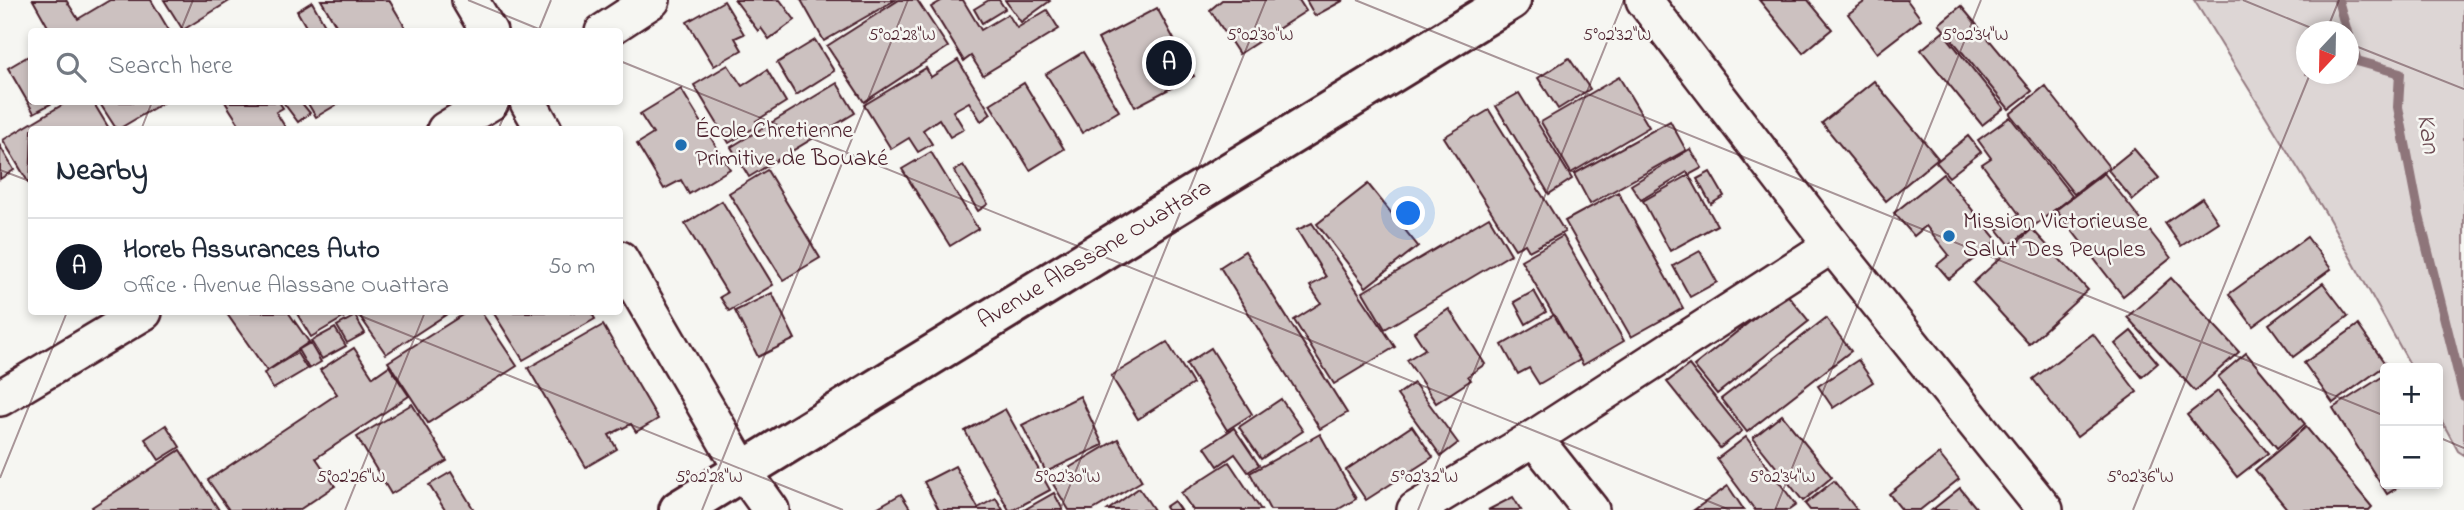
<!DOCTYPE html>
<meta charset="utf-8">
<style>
body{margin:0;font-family:"Indie Flower",sans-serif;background:#f6f6f7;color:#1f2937}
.controls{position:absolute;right:21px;bottom:21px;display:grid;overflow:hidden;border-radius:7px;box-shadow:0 4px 10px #0003}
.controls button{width:63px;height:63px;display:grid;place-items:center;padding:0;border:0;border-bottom:2px solid #e0e1e3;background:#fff;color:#1f2937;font:35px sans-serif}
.compass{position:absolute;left:2296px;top:21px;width:63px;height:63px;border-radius:50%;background:#fff;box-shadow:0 4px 10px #0003;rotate:202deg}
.you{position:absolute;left:1409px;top:214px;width:24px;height:24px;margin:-18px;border:5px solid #fff;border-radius:50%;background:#1a73e8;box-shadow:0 0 0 10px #1a73e833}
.badge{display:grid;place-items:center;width:46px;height:46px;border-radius:50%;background:#111827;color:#fff;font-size:23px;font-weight:700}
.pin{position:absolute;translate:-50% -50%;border:4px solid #fff;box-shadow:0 2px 7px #0006}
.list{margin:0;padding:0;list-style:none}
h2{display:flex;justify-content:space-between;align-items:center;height:91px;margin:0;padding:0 28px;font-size:30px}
h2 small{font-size:23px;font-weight:400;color:#747a83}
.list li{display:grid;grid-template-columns:46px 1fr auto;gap:21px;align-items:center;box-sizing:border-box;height:98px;padding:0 28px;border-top:2px solid #e0e1e3}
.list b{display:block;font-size:26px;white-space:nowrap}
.list p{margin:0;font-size:23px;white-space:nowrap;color:#747a83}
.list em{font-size:23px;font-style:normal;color:#747a83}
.icon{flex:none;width:38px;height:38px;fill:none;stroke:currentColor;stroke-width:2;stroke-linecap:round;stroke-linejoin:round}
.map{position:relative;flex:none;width:2464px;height:510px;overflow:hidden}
.search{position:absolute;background:#fff;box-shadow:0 4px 10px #0003;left:28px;top:28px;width:595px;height:77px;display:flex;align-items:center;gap:18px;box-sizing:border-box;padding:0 24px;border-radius:7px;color:#747a83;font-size:26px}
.panel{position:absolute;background:#fff;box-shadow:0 4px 10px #0003;left:28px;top:126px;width:595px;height:189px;border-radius:7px}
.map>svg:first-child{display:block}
</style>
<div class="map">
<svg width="2464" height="510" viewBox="0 0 2464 510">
<rect width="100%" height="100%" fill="#f6f6f2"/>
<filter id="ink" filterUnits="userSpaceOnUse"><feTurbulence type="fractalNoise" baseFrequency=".0143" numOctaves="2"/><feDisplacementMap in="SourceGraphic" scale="14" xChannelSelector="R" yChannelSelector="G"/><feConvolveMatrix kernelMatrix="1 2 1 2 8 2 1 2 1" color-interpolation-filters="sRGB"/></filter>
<g filter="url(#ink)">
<path fill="#ddd6d5" stroke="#947a80" stroke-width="2" fill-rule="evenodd" d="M 2194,0 L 2464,0 L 2464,455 L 2458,451 L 2438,414 L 2438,368 L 2412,368 L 2328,217 ZM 2306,32 L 2348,32 L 2348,74 L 2306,74 Z"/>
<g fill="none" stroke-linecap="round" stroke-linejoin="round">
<g stroke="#8e747a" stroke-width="10">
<polyline points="2338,0 2347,32"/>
<polyline points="2348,35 2357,61 2400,73 2398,107 2419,216 2464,396"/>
</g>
</g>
<g fill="#ccc1c0" stroke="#4a1f2b" stroke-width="2">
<polygon points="33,0 66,0 78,19 110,0 151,0 170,32 51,32"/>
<polygon points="164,0 231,0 183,30"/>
<polygon points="321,0 389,0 408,32 340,32"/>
<polygon points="735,0 780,0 795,20 769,39 761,28 758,31"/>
<polygon points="801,0 895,0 824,41"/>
<polygon points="899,0 917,0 948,47 864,102 827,46"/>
<polygon points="943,0 963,0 981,30 1008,14 1017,28 1047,10 1059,29 983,75 971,56 964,61 931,7"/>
<polygon points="989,0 999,0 1005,9 982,23 974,9"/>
<polygon points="1005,0 1049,0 1050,1 1021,22"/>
<polygon points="1222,0 1299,0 1306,11 1239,54 1210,10"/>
<polygon points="1306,0 1344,0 1315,16"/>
<polygon points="1759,0 1808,0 1832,29 1803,53"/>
<polygon points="1867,0 1907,0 1921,19 1877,53 1848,14"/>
<polygon points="724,1 744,34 735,38 742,50 714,66 687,22"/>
<polygon points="312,2 329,32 309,32 297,11"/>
<polygon points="1961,6 2032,91 2009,109 1939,24"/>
<polygon points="1157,8 1194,76 1135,107 1098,39"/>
<polygon points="1943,32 2004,108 1982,125 1921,50"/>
<polygon points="815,40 834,71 796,95 777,63"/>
<polygon points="1083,52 1119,111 1082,133 1046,74"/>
<polygon points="32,54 32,102 54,102 34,113 8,68"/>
<polygon points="1569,58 1590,89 1558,109 1538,78"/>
<polygon points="958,60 991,114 981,121 969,102 953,111 964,129 950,137 939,119 923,130 932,144 918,152 909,138 891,149 864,105 926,68 931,77"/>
<polygon points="728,65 742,86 767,70 786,102 756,121 759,125 729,143 694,85"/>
<polygon points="1619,77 1649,127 1571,173 1541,122"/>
<polygon points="1874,81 1938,158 1886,201 1822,123"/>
<polygon points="837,83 855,113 749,177 731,147"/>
<polygon points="1024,83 1064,149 1030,170 990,104"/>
<polygon points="2045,86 2109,167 2074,194 2010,114"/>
<polygon points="681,89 730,169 689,194 681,180 664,189 637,144 653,134 640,114"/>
<polygon points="1519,93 1572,179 1549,194 1496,106"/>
<polygon points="67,102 93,102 110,130 32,130 30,185 3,140"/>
<polygon points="99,102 164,102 117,130"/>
<polygon points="225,102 279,102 283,108 276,112 287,130 243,130"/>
<polygon points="283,102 301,102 310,113 298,122"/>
<polygon points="307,102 341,102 316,117"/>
<polygon points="1489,110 1565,232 1529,251 1525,244 1515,249 1444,137"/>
<polygon points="2010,117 2072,196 2010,245 1998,230 2019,214 1982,164 1991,158 1978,140"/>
<polygon points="1670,121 1686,150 1590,204 1574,174"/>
<polygon points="1968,136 1981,152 1949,177 1936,162"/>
<polygon points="0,146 14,170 0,179"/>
<polygon points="1690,149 1702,168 1689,175 1687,172 1641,200 1631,185"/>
<polygon points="2134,149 2159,178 2133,200 2108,170"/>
<polygon points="931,152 978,229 950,246 902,169"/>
<polygon points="963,165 988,204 978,211 954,171"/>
<polygon points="767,170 820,258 783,280 729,193"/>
<polygon points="1710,172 1724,196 1711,204 1697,179"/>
<polygon points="2104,173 2171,258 2123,296 2056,210"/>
<polygon points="1943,174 1997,240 1949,279 1937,265 1949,255 1926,226 1914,236 1894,213"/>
<polygon points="1689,175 1717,225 1670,251 1643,201"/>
<polygon points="1368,184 1418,246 1366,287 1317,224"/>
<polygon points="1618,192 1683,308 1631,337 1565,221"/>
<polygon points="2202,198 2218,222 2181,246 2165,223"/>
<polygon points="722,201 773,285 729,311 720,297 727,293 685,224"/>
<polygon points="1489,217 1511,254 1385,329 1363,292"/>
<polygon points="1312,223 1395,347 1334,384 1294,320 1321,303 1310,286 1326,277 1297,230"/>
<polygon points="2032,229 2088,290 2029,344 1973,283"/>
<polygon points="1563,236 1624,341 1583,365 1521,260"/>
<polygon points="2307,237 2331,269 2253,326 2229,294"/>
<polygon points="1245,251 1347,413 1320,429 1220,267"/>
<polygon points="1700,251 1717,282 1690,297 1673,266"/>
<polygon points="2171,278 2239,352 2195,391 2127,317"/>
<polygon points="2323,283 2348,316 2293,357 2269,324"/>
<polygon points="1534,291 1546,312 1526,324 1514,302"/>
<polygon points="772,293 795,339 758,357 735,311"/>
<polygon points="1786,293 1809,321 1717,394 1694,366"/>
<polygon points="1449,309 1485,364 1468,376 1471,380 1436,403 1407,360 1425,349 1414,332"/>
<polygon points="230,312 288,312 309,342 267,371 227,314"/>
<polygon points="296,312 346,312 348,315 311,337"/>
<polygon points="357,312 409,313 450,312 386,354"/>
<polygon points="467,312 481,312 517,366 428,423 388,362"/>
<polygon points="493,312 591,312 595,319 523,360"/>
<polygon points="1554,315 1580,360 1539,384 1529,368 1518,374 1502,345"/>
<polygon points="355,316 365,333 347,343 337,326"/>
<polygon points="1826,318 1851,351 1747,432 1721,399"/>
<polygon points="603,325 658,419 636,432 631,424 609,435 617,449 586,467 528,368"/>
<polygon points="2358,325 2386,365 2333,403 2304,363"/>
<polygon points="335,328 346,346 322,359 311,341"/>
<polygon points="2131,331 2158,363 2142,377 2115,344"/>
<polygon points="2093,334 2137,392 2077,437 2033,379"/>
<polygon points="1167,342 1193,384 1138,419 1111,376"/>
<polygon points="310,343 321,362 309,369 298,350"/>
<polygon points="354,348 373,377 389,366 409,396 316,458 335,486 299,510 229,510 208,480 337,394 320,370"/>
<polygon points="1211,348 1252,414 1227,430 1186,364"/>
<polygon points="297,353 307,369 273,389 264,373"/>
<polygon points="2246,353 2305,424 2277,448 2218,377"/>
<polygon points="1858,360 1873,382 1833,408 1818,386"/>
<polygon points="1689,365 1742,431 1720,448 1667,382"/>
<polygon points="2385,375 2385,484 2403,484 2387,494 2333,408"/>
<polygon points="1414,383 1458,443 1441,456 1397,395"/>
<polygon points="2218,391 2268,453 2237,477 2187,415"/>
<polygon points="1080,396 1103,445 1046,472 1022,425"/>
<polygon points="1281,399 1303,431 1261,459 1239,427"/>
<polygon points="412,404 447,461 391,494 357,437"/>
<polygon points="1005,409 1050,490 1013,510 1009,510 965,431"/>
<polygon points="1782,415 1832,477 1803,501 1753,438"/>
<polygon points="166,425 180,447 159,460 145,439"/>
<polygon points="1412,426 1433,457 1366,500 1346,470"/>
<polygon points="2306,427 2372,507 2369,510 2288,510 2255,470"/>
<polygon points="1234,428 1259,465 1248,472 1235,454 1218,466 1205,447"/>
<polygon points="1320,434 1356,499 1337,510 1270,510 1250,473"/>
<polygon points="1746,437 1796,505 1789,510 1755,510 1717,459"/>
<polygon points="1118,439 1142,481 1093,510 1069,510 1050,479"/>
<polygon points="180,450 219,510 94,510 92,507"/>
<polygon points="1939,454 1959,479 1920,510 1902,510 1889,494"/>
<polygon points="1229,462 1261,510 1193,510 1181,493"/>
<polygon points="955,466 978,508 996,498 1003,510 939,510 924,482"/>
<polygon points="451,472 474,510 445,510 429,485"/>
<polygon points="1834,481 1857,510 1810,510 1805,504"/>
<polygon points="1728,486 1744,510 1694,510"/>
<polygon points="1139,488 1154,510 1108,510"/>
<polygon points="1960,488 1978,510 1932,510"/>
<polygon points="1054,493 1063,510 1024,510"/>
<polygon points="901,494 911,510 873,510"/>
<polygon points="1513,497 1521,510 1488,510"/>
<polygon points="1174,501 1180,510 1167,510 1165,507"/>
</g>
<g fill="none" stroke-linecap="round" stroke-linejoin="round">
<g stroke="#4a1f2b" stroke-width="40">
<g id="street">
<polyline points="470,0 489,32"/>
<polyline points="1644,0 1832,245 2045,510"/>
<polyline points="603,32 652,0"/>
<polyline points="528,102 544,130"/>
<polyline points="445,130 491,102"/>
<polyline points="620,259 743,471 771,510"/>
<polyline points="0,398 144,312"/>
<polyline points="1534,438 1591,510"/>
<polyline points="1415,510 1534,438 1832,245"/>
</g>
</g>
<g stroke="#4a1f2b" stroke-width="44">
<polyline id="secondary" points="679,510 1511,0"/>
</g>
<use href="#street" stroke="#f6f6f2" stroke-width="35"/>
<use href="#secondary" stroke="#f6f6f2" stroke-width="38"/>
</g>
</g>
<path fill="none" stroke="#4a1f2b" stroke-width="2" stroke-opacity="0.45" d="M 468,0 L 546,32M 1355,0 L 2385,416M 2243,0 L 2321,32M 180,32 L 193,0M 538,32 L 551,0M 2326,32 L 2339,0M 2348,43 L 2464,89M 620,61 L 1730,510M 141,130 L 152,102M 498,130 L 510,102M 0,170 L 32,182M 351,312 L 843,510M 2438,437 L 2464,448M 0,478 L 67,312M 345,510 L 425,312M 702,510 L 908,0M 1060,510 L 1266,0M 1418,510 L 1624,0M 1775,510 L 1981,0M 2133,510 L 2310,74"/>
<g fill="#1f6fb2" stroke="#f6f6f2" stroke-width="2.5">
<circle cx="681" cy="145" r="7"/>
<circle cx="1949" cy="236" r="7"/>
</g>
<g text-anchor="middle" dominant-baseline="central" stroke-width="5" stroke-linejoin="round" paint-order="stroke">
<g font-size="24" fill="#4a1f2b" stroke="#f6f6f2" text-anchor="start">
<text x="695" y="131">École Chretienne<tspan x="695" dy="28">Primitive de Bouaké</tspan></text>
<text x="1963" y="222">Mission Victorieuse<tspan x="1963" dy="28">Salut Des Peuples</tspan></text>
</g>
<g font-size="24" fill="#4a1f2b" stroke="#f6f6f2">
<text transform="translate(1095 255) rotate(-31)">Avenue Alassane Ouattara</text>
</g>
<g font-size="26" font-style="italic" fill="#6c4a52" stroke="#f6f6f2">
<text transform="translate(2427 134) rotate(80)">Kan</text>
</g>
</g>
<g font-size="18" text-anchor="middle" fill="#4a1f2b" stroke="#f6f6f2" stroke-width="5" stroke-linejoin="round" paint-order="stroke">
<text x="902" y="40">5°02'28"W</text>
<text x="1260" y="40">5°02'30"W</text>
<text x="1617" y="40">5°02'32"W</text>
<text x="1975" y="40">5°02'34"W</text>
<text x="351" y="482">5°02'26"W</text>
<text x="709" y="482">5°02'28"W</text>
<text x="1067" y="482">5°02'30"W</text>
<text x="1424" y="482">5°02'32"W</text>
<text x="1782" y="482">5°02'34"W</text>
<text x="2140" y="482">5°02'36"W</text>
</g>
</svg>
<div class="controls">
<button>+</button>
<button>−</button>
</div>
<svg class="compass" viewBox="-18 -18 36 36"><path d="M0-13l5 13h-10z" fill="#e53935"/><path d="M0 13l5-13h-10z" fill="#747a83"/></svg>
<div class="you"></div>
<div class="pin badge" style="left:1169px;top:63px">A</div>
<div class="search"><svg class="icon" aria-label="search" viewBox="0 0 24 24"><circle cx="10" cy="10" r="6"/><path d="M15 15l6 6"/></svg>Search here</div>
<section class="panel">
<h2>Nearby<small></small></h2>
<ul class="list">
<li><span class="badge">A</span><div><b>Horeb Assurances Auto</b><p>Office · Avenue Alassane Ouattara</p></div><em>50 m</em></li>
</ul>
</section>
</div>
